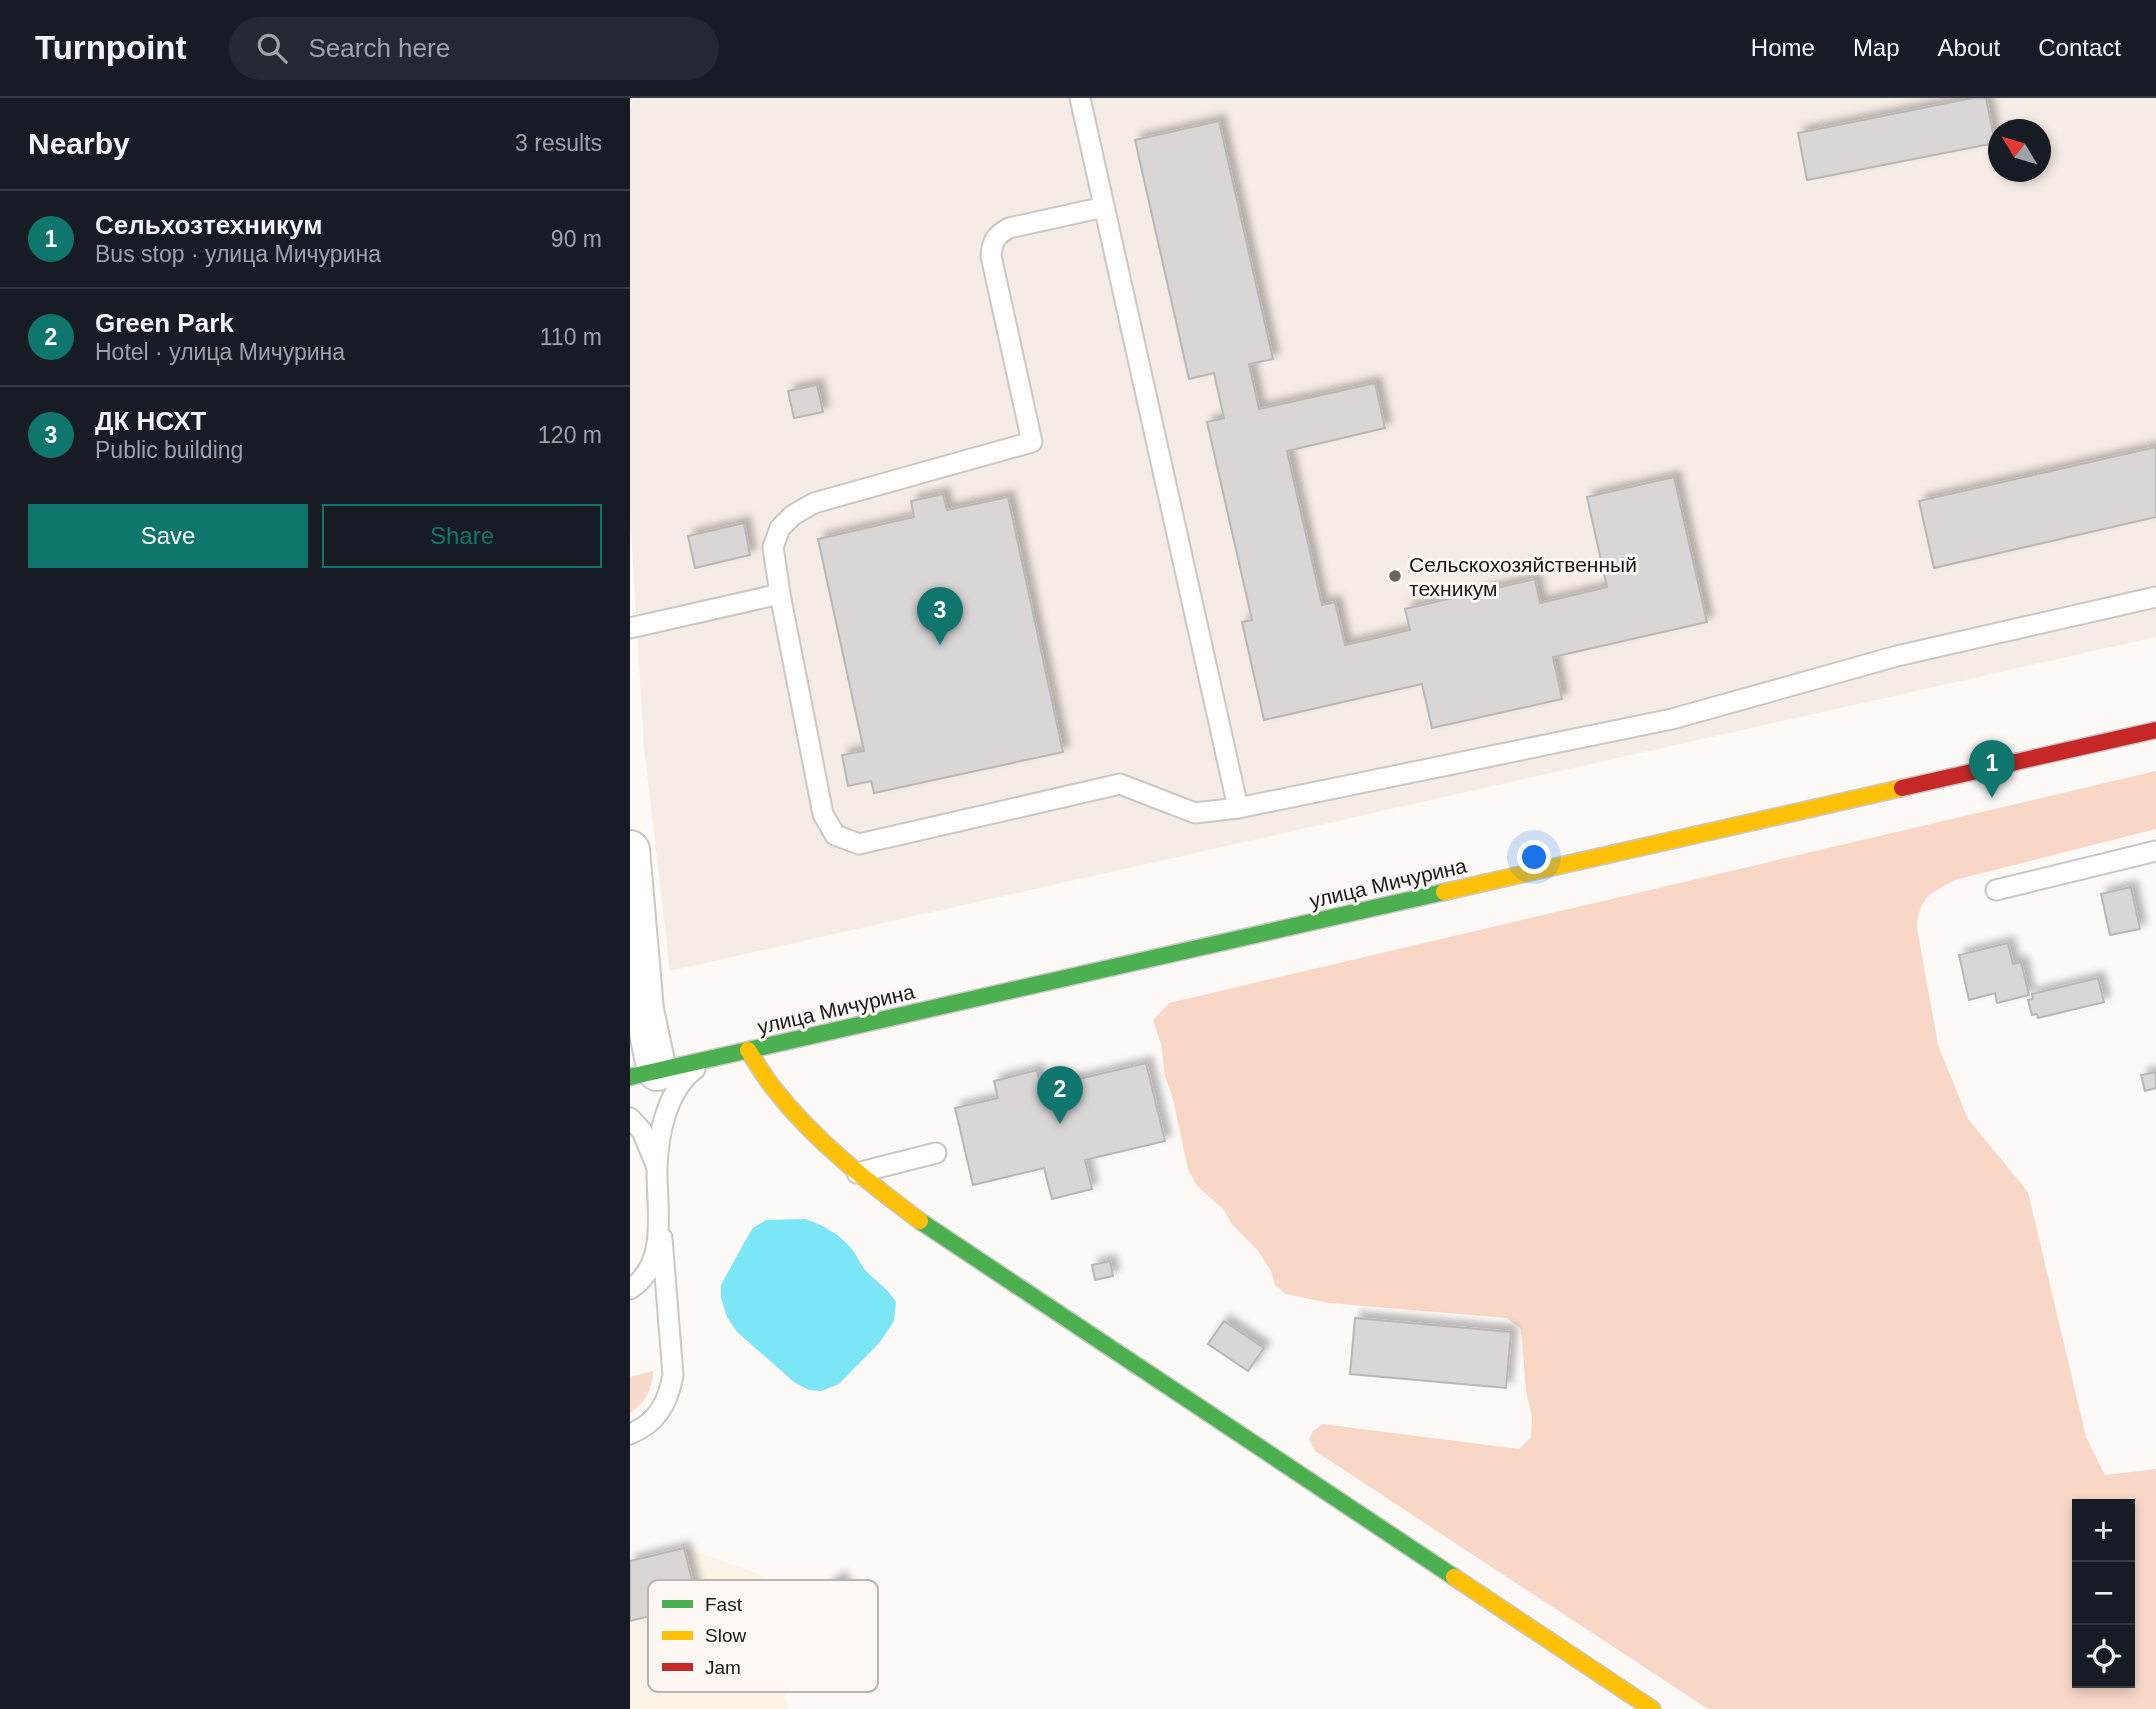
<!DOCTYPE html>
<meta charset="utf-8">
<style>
body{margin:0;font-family:Helvetica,sans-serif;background:#242831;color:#f1f3f6}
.controls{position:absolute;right:21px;bottom:21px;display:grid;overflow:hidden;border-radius:0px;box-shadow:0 4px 10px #0003}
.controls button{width:63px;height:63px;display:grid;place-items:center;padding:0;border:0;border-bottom:2px solid #363941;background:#171b24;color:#f1f3f6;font:35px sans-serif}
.compass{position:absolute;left:1358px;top:21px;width:63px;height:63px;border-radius:50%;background:#171b24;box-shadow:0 4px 10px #0003;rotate:308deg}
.you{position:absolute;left:905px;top:760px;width:24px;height:24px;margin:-18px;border:5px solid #fff;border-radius:50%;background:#1a73e8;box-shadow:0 0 0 10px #1a73e833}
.badge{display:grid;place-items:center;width:46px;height:46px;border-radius:50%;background:#0f766e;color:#fff;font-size:23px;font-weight:700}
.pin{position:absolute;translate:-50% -58px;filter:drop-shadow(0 2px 4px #0008)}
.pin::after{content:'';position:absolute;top:37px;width:24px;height:21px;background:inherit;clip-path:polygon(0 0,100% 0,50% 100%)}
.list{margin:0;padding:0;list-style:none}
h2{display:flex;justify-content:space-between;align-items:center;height:91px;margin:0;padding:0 28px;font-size:30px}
h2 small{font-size:23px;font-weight:400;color:#9ea1a6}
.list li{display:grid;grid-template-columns:46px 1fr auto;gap:21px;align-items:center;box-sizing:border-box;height:98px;padding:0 28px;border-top:2px solid #363941}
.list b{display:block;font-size:26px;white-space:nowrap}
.list p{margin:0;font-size:23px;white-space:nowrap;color:#9ea1a6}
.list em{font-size:23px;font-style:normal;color:#9ea1a6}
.actions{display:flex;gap:14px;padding:21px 28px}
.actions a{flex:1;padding:16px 0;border:2px solid #0f766e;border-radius:0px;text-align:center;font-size:24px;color:#0f766e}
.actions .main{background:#0f766e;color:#fff}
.icon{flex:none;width:38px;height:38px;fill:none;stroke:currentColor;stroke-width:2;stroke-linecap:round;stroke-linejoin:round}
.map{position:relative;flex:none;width:1526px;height:1611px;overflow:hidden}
header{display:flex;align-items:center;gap:42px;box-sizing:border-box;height:98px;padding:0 35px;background:#171b24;border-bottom:2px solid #363941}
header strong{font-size:33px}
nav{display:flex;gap:38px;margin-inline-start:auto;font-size:24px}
.search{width:490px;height:63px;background:#242831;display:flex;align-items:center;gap:18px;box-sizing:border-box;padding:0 24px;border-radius:38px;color:#9ea1a6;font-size:26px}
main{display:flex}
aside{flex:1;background:#171b24}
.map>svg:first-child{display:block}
</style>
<header>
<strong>Turnpoint</strong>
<div class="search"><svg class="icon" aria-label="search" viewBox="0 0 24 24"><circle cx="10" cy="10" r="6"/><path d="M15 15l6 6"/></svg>Search here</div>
<nav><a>Home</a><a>Map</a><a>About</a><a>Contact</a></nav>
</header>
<main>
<aside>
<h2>Nearby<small>3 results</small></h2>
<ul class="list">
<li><span class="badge">1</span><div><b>Сельхозтехникум</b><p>Bus stop · улица Мичурина</p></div><em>90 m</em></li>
<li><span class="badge">2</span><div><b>Green Park</b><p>Hotel · улица Мичурина</p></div><em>110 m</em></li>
<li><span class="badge">3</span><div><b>ДК НСХТ</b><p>Public building</p></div><em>120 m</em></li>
</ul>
<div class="actions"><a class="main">Save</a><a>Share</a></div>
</aside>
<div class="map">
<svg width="1526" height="1611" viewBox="0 0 1526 1611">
<defs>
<filter id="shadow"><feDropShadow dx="6" dy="-6" stdDeviation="3.5" flood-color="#0004"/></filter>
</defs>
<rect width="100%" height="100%" fill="#fcf9f7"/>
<polygon fill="#faf3e6" points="54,1450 130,1476 158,1611 0,1611 0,1463"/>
<path fill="#f6ece6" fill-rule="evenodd" d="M 3,0 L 1526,0 L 1526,539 L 40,873 L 14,648 L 0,417 L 0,13 ZM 1368,32 L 1410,32 L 1410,74 L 1368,74 Z"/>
<path fill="#f9d9c9" d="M 23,1273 C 23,1290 15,1306 0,1315 L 0,1279 Z"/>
<path fill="#f8d7c7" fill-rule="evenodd" d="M 1526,673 L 1526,731 L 1325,782 C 1300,796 1289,799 1287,830 L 1308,947 L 1338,1021 L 1398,1094 L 1456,1339 L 1475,1377 L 1526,1371 L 1526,1611 L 1078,1611 L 685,1353 L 679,1342 L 683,1333 L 692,1326 L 889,1351 L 901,1339 L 902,1319 L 896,1293 L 891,1231 L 877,1220 L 699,1205 L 656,1196 L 645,1187 L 641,1173 L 629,1154 L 602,1126 L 593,1111 L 567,1088 L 558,1071 L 543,1001 L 535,978 L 531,946 L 523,922 L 539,905 ZM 1447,1406 L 1500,1406 L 1500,1585 L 1447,1585 Z"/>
<path fill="#7be6f6" d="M 175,1121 C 193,1127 208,1135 221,1150 C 227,1157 230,1166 236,1173 C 247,1184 257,1190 266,1204 L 264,1223 L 250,1244 L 209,1286 L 191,1293 L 179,1292 L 164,1284 L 107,1234 L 97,1219 L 91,1200 L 91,1187 L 115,1143 L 123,1130 L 136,1122 Z"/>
<g fill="#d9d6d5" stroke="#b9b6b6" stroke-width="2" filter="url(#shadow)">
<polygon points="1342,0 1356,0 1365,45 1177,82 1168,35"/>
<polygon points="589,23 643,261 619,266 629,311 745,285 755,330 657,353 692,507 705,504 715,547 780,532 775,511 905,481 910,505 977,489 957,399 1044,379 1077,524 923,559 932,601 802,630 792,586 634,622 612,524 622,522 577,324 594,320 584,275 559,281 505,42"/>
<polygon points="187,287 193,314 164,320 158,293"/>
<polygon points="1526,349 1526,419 1304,470 1289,403"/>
<polygon points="313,396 317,412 378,399 433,654 244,695 241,683 218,688 212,657 234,653 188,441 284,419 281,403"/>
<polygon points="114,425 120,457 65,470 58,438"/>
<polygon points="1501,789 1510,831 1480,837 1471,796"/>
<polygon points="1378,845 1383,866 1391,864 1399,897 1367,905 1365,895 1339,902 1329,857"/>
<polygon points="1468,880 1474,904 1408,920 1407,916 1402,917 1398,902 1403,901 1402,896"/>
<polygon points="516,965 535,1043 455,1062 462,1091 422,1101 414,1070 343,1087 325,1010 368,1000 364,983 407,972 411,990"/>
<polygon points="1526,974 1526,990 1515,993 1511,977"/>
<polygon points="480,1163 483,1178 465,1182 462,1167"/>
<polygon points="725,1220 881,1234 876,1290 720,1276"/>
<polygon points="594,1223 634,1250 618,1273 578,1246"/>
<polygon points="54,1450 68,1506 0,1523 0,1463"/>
<polygon points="210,1480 219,1497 206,1505 196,1488"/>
</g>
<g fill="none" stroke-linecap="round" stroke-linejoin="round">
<g stroke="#cac7c5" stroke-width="23">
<g id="lane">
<polyline points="450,0 608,710"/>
<path d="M 474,109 L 379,130 C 366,137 362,143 361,158 L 402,344 L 184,405 L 163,417 L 150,430 L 143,449 L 150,496 L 193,716 L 205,737 L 229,746 L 490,686 L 565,715 L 608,710 L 1042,621 L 1267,558 L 1526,499"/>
<polyline points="0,530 150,496"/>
<polyline points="1366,792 1526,753"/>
<polyline points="0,1020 12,1033 26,1067"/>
<polyline points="227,1075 306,1055"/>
<path d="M 0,1191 C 40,1166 26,1108 27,1069 C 28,1036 37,992 65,971"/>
<path d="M 0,1336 C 27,1325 38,1305 43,1277 L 32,1140"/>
</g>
</g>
<g stroke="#cac7c5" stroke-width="42">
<polyline id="street" points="0,752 14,912 27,973"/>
</g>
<g stroke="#cac7c5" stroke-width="19">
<g id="fast">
<polyline points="0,979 814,794"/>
<polyline points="290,1123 824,1479"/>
</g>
</g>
<g stroke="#cac7c5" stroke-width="19">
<g id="slow">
<polyline points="814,794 1272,690"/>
<path d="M 118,952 C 127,966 135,980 145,992 C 186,1044 238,1084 290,1123"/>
<polyline points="824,1479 1022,1611"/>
</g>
</g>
<g stroke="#cac7c5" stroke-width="19">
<polyline id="jam" points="1272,690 1526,632"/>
</g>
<use href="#lane" stroke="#fffefe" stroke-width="19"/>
<use href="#street" stroke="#fffefe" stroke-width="38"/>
<use href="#fast" stroke="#4caf50" stroke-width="16"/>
<use href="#slow" stroke="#ffc107" stroke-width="16"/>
<use href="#jam" stroke="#c62828" stroke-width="16"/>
</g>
<circle fill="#696664" stroke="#fef8f5" stroke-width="2.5" cx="765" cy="478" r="7"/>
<g text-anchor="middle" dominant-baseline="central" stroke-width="6" stroke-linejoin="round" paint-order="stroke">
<g font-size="21" fill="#1a1715" stroke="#fef8f5" text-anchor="start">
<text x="779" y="466">Сельскохозяйственный<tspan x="779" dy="24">техникум</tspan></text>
</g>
<g font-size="21" fill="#1a1715" stroke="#fef8f5">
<text transform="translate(758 785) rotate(-13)">улица Мичурина</text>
<text transform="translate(206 911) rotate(-13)">улица Мичурина</text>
</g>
</g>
<rect x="18" y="1482" width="230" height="112" rx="10" fill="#fef8f5" stroke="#bab4b2" stroke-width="2"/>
<rect x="32" y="1502" width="31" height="8" fill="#4caf50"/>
<rect x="32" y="1533" width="31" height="9" fill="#ffc107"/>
<rect x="32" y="1565" width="31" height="8" fill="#c62828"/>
<g font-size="19" fill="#1a1715">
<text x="75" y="1513">Fast</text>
<text x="75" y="1544">Slow</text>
<text x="75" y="1576">Jam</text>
</g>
</svg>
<div class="controls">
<button>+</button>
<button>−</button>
<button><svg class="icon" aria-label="locate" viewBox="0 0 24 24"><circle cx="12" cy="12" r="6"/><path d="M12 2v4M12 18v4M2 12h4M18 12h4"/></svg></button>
</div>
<svg class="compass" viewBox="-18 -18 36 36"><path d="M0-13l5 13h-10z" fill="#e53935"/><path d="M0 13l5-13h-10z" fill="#9ea1a6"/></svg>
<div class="you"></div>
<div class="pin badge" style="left:1362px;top:700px">1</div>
<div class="pin badge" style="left:430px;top:1026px">2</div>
<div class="pin badge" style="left:310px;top:547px">3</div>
</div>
</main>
